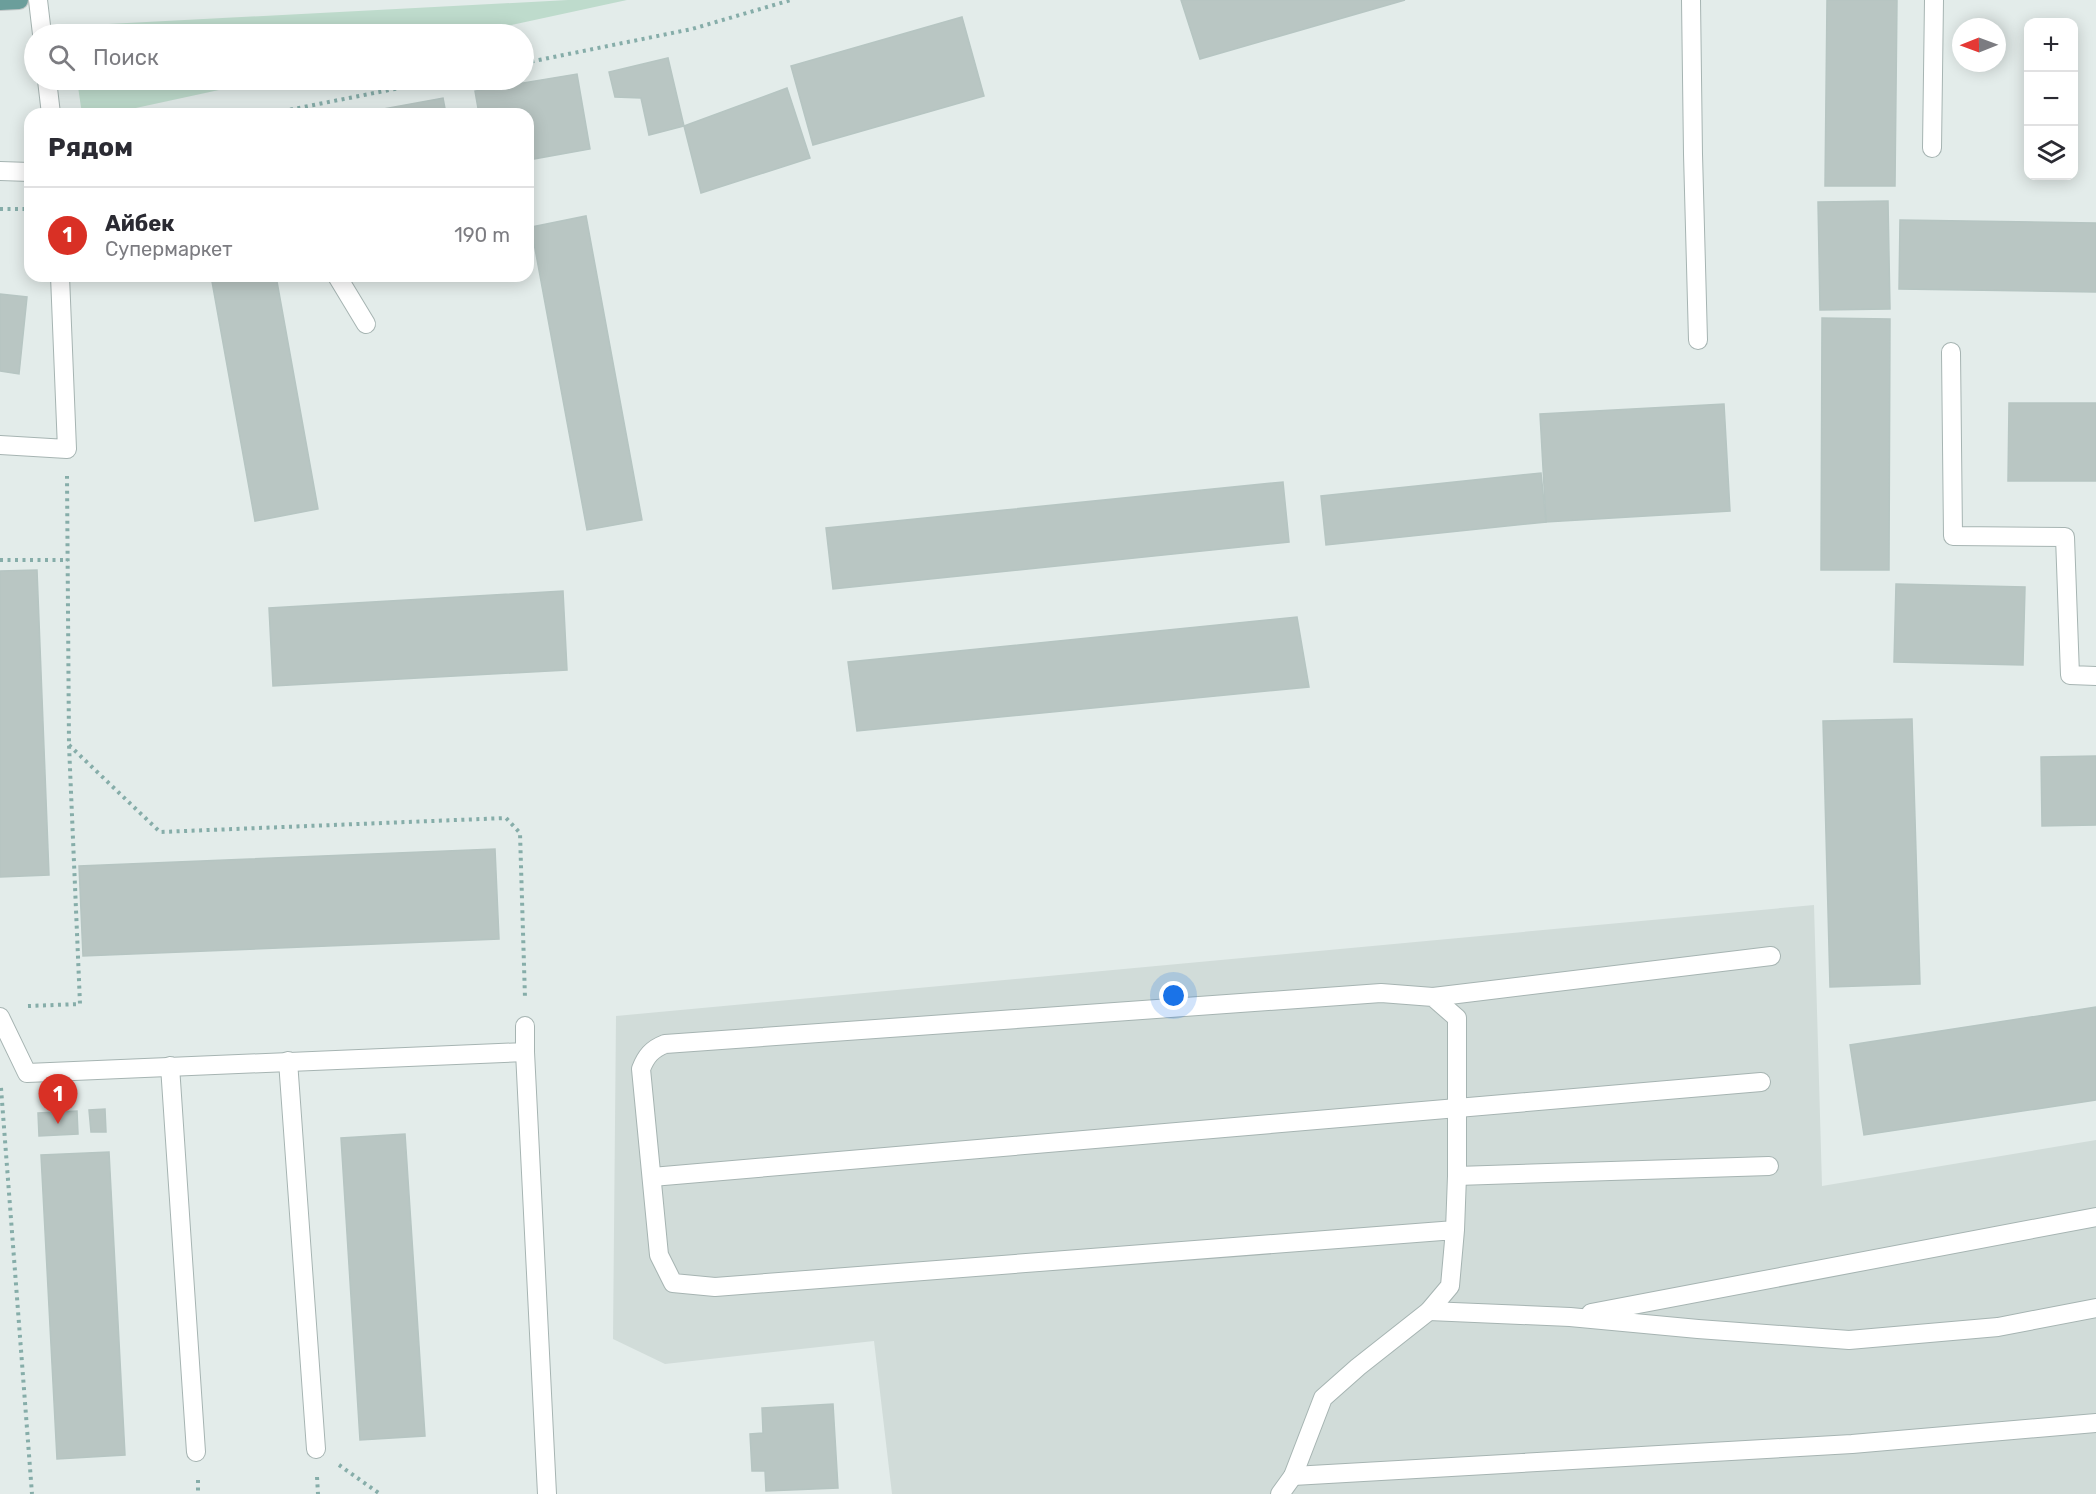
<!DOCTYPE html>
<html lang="ru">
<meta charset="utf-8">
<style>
body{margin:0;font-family:Rubik,sans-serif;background:#f2f2f3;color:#2b2b33}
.controls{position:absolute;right:18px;top:18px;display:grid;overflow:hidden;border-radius:12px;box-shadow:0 3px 15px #0003}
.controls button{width:54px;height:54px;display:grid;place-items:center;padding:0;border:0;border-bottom:2px solid #e1e1e2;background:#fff;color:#2b2b33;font:30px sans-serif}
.compass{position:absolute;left:1952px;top:18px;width:54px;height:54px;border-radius:50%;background:#fff;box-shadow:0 3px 15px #0003;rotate:269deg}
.you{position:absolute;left:1174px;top:996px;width:21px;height:21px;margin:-15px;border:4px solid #fff;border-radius:50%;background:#1a73e8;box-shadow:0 0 0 9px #1a73e833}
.badge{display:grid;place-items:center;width:39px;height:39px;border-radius:50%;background:#d93025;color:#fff;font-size:20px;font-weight:700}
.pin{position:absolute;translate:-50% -50px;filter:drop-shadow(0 2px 3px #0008)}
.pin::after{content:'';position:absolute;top:32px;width:21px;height:18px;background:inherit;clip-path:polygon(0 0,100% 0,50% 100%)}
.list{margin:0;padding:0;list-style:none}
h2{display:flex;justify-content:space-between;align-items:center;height:78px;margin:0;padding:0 24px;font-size:26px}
h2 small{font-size:20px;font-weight:400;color:#7c7c81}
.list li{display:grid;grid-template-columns:39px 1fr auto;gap:18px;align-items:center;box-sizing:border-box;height:96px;padding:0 24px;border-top:2px solid #e1e1e2}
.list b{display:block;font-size:22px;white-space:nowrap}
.list p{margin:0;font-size:20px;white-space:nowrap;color:#7c7c81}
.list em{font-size:20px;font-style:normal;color:#7c7c81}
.icon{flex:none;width:33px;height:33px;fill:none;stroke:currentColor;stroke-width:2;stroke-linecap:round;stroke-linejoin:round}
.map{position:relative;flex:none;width:2096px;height:1494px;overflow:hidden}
.search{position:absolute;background:#fff;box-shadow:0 3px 15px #0003;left:24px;top:24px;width:510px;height:66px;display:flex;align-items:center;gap:15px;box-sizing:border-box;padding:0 21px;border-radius:33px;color:#7c7c81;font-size:22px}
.panel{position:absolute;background:#fff;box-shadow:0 3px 15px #0003;left:24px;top:108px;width:510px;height:174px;border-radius:18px}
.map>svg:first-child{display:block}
</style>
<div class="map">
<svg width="2096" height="1494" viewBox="0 0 2096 1494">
<rect width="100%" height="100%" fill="#e3ecea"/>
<polygon fill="#d1dcd9" points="1814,905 1822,1186 2096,1140 2096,1494 892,1494 874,1341 665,1364 613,1339 616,1016"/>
<g fill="#bedbcc">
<polygon points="568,0 627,0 470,34 71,34 70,26"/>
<polygon points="77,80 265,80 108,114 82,114"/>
</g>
<g fill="#b9c6c3" stroke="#b6c5c2" stroke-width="1.5">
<polygon points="1181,0 1405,0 1200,59"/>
<polygon points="1827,0 1897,0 1895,186 1825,186"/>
<polygon points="962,17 984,96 813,145 791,66"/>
<polygon points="668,58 684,126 649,135 641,98 615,97 609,72"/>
<polygon points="577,74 590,149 528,160 528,114 479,114 475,91"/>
<polygon points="787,88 810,158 701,193 684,126"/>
<polygon points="443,98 446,114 356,114"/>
<polygon points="1888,201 1890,309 1820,310 1818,202"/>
<polygon points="586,216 642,520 587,530 531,227"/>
<polygon points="1900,220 2096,223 2096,292 1899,289"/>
<polygon points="211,276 276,276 318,509 255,521"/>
<polygon points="0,294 27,297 19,374 0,371"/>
<polygon points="1822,318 1890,319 1889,570 1821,570"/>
<polygon points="2009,403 2096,403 2096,481 2008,481"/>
<polygon points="1724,404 1730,511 1546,522 1540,414"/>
<polygon points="1541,473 1546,522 1326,545 1321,496"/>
<polygon points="1283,482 1289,542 833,589 826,528"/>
<polygon points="37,570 49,875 0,877 0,571"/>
<polygon points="1896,584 2025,587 2023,665 1894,662"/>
<polygon points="563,591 567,670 273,686 269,608"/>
<polygon points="1297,617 1309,687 857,731 848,662"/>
<polygon points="1912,719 1920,984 1830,987 1823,721"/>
<polygon points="2096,756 2096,825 2042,826 2041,757"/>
<polygon points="495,849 499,939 83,956 79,866"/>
<polygon points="2096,1007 2096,1100 1864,1135 1850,1045"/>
<polygon points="105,1109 106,1132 91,1132 89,1110"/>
<polygon points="77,1111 78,1134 39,1136 38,1113"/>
<polygon points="405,1134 425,1436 360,1440 341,1138"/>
<polygon points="109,1152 125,1455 57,1459 41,1155"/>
<polygon points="833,1404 838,1488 766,1491 765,1471 752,1471 750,1434 763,1433 762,1408"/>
</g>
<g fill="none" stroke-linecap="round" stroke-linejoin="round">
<g stroke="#a6b4b2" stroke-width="20">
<g id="minor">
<polyline points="38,0 42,34"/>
<polyline points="1691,0 1693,154 1698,340"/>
<polyline points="47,80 51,114"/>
<polyline points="1932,148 1934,0"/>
<polyline points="0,171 30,172"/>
<polyline points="337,276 366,324"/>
<polyline points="1951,352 1953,536 2065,537 2070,675 2096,676"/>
<polyline points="0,445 67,449 60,276"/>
<polyline points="1433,997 1771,956"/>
<polyline points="0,1017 27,1073 525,1052 525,1026"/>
<polyline points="525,1052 547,1494"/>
<polyline points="288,1061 316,1449"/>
<polyline points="170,1066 196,1452"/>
<polyline points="1457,1176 1769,1166"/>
<polyline points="652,1177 1761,1082"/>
<polyline points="1429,1311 1570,1317 1698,1329 1849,1340 1998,1327 2096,1308"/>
<polyline points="1591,1313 2096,1217"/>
<polyline points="1293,1476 1852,1444 2096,1423"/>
<path d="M 1280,1494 L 1293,1476 L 1323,1398 L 1358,1367 L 1429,1311 L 1450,1286 L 1455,1230 L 1457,1176 L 1457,1018 L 1433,997 L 1381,993 L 665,1044 C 652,1049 646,1056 641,1069 L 659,1255 L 673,1283 L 715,1287 L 1455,1230"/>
</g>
</g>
<g stroke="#c2c8c8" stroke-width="20">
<polyline id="major" points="0,1 19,0"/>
</g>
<g stroke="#86ada9" stroke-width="4" stroke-dasharray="3 4.5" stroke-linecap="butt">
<polyline points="524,63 692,29 791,0"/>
<polyline points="268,114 440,80"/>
<polyline points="0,209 30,209"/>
<polyline points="0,560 68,560"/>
<polyline points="69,745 160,832 506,818 520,833 525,998"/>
<polyline points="28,1006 80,1004 69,745 67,476"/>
<polyline points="1,1088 32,1494"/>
<polyline points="339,1465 380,1494"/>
<polyline points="317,1477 318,1494"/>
<polyline points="198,1480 198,1494"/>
</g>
<use href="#minor" stroke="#fff" stroke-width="18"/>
<use href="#major" stroke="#6b9e9b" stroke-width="18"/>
</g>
</svg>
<div class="controls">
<button>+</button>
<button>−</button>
<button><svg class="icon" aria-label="layers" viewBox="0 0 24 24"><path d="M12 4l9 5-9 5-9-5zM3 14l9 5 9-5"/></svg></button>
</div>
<svg class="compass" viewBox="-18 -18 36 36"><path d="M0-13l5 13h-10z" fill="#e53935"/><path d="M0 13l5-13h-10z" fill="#7c7c81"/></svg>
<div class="you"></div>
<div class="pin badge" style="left:58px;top:1124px">1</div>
<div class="search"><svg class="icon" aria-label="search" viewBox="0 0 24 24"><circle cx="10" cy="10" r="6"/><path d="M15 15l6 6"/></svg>Поиск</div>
<section class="panel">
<h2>Рядом<small></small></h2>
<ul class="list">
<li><span class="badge">1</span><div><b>Айбек</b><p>Супермаркет</p></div><em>190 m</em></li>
</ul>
</section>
</div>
